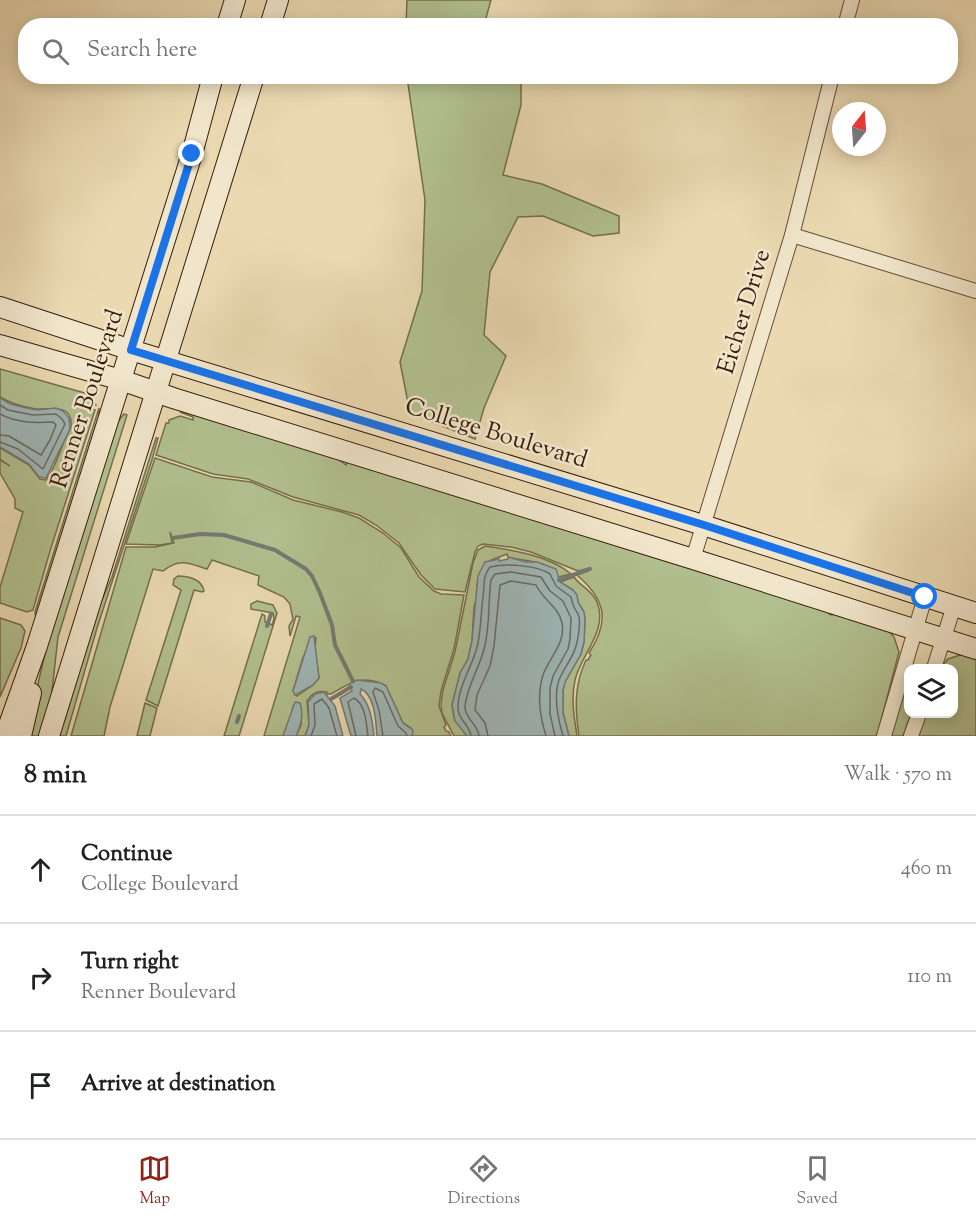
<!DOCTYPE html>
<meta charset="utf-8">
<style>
body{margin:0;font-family:"Sorts Mill Goudy",serif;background:#f6f6f6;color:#202124}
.controls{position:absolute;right:18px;bottom:18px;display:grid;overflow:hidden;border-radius:12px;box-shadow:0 3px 15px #0003}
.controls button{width:54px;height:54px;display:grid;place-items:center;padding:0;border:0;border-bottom:2px solid #e0e0e0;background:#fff;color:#202124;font:30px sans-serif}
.compass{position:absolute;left:832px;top:102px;width:54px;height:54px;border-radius:50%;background:#fff;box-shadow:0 3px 15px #0003;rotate:17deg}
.stop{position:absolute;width:18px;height:18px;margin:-14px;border:4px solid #1a73e8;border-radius:50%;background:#fff}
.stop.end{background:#1a73e8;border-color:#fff;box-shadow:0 2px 6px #0008}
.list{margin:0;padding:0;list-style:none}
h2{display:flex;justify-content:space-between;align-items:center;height:78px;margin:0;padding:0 24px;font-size:26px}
h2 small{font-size:20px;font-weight:400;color:#757577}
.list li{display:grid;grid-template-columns:39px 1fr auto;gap:18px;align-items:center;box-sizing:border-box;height:108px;padding:0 24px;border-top:2px solid #e0e0e0}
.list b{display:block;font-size:22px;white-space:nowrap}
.list p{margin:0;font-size:20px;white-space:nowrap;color:#757577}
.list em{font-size:20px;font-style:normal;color:#757577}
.icon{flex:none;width:33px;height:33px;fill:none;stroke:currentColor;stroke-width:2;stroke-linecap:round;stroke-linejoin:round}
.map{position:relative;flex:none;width:976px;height:736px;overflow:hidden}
.search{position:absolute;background:#fff;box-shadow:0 3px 15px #0003;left:18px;right:18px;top:18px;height:66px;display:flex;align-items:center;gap:15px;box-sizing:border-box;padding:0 21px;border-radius:24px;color:#757577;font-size:22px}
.sheet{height:402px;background:#fff}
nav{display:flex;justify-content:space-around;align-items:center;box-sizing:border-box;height:84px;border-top:2px solid #e0e0e0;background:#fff;font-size:16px;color:#757577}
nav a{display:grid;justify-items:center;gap:3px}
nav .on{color:#8f2418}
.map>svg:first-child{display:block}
</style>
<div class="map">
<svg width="976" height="736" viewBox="0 0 976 736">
<rect width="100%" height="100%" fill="#ead9b1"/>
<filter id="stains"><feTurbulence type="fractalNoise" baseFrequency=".00333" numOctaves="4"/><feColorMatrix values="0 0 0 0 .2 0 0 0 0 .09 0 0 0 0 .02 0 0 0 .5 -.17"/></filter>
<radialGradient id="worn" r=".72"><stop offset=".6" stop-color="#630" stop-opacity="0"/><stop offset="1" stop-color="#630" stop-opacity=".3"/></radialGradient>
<g fill="#b2c08f" stroke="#746f4d" stroke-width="1.5" fill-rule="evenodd">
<polygon points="407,0 491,0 484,25 406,26"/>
<polygon points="407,77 521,77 521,105 503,175 542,184 619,216 619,233 593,236 543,216 518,217 490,272 484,335 506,356 484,408 475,439 410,413 400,362 422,291 425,200"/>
<path d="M 0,369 L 88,394 L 96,405 L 93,405 L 92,409 L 95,410 L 50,551 L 33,610 L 27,612 L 0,603 L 0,587 L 23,512 L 15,508 L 15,499 L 0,473 L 0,460 L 10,466 L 0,459 L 0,448 L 29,465 L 40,479 L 46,480 C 57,467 61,443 71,428 C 74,402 49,410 36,409 C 23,407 11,404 0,397 Z"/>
<polygon points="99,408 99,418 36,618 35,612"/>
<path d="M 180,412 L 189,413 L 338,459 L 346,465 L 347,462 L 351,462 L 829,612 L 829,614 L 832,615 L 833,613 L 889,631 L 894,637 L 899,652 L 877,736 L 579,736 C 575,709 574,685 586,660 L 588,660 L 591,655 L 589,653 C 610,621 606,600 577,575 L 590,570 L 590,568 L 578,571 L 531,552 L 511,547 L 483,544 L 478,546 L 475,552 L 465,592 L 435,589 L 421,575 L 399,543 L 376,525 L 359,515 L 293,497 L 248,479 L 213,474 L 156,455 L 166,423 L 169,423 L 169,420 L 180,416 L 193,420 L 193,417 Z"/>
<polygon points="124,414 127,415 58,637 51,700 42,736 26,736 52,623 112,441 116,424"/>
<polygon points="156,438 158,438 152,460 97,628 66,736 58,736 87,634 112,577"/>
<path d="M 155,458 L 212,477 L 251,482 L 293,500 L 342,512 L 359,518 L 383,533 L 401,548 L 419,577 L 434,591 L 441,594 L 464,595 L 454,649 L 441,691 L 439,706 L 446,725 L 444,727 L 446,731 L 449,732 L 451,736 L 412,736 L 411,728 L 403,723 L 386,686 C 364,673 350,683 331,694 L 327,694 L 327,692 C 318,690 311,694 307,701 L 309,725 L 305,736 L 296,736 L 301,725 L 301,707 L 293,706 L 291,718 L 283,736 L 264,736 L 300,617 L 296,616 L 290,636 L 289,626 L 293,619 L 290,604 L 284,597 L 258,585 L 259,576 L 212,560 L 207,569 C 188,563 180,558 163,571 L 153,569 L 110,707 L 104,736 L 71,736 L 126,547 L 155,547 L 174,543 L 170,532 L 172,543 L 160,545 L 126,544 ZM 316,637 L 315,650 L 319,678 L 313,685 L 297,696 L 293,691 L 303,657 Z"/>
<path d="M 485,546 C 513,550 550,556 571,574 L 558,577 C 548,559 526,562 508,557 L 507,554 L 491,560 L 477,584 L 477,596 L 474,607 L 472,641 L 468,659 L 460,673 L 452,705 L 454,718 L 467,736 L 454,736 L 442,713 L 441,704 L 443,690 L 455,652 L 473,563 L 478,550 Z"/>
<path d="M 178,576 C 188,576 202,579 204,591 L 202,592 L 194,590 L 158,706 L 146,700 L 181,590 L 173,585 L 174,579 Z"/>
<path d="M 574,577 C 579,585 591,590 596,600 C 610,629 581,654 575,680 C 571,698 574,717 577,736 L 569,736 L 563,713 L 563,690 L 565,682 L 581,654 L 584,642 L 585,619 L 584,612 L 578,602 L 577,595 L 573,590 L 560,582 Z"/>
<polygon points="257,601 273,605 277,613 239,736 224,736 262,614 265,616 265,622 272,625 274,619 273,613 251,609 251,604"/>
<polygon points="0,618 21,625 25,631 21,648 0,697"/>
<polygon points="966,653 976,656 976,736 917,736 925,714 954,714 954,668 940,668 948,659"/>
<polygon points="908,672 908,714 911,714 903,736 891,736"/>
<polygon points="145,703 157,708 150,736 137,736"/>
</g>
<g fill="#9eb7b8" stroke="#757a73" stroke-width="1.5">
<polygon points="0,398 10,404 27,408 37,410 56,408 63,411 69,418 70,429 46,478 39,477 29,464 0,447"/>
<polygon points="508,557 526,562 537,562 556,569 560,582 573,590 577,595 578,602 584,612 585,619 584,642 581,654 565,682 563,690 563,713 569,736 467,736 455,721 452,705 460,673 468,659 472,641 478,576 485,562 499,559 499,561 508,559"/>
<polygon points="314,636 319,678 313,685 295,695 293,691 310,637"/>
<path d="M 357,680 L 381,683 L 386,686 L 403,723 L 413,730 L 412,736 L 377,736 C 376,722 375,695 361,689 L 360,694 C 371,705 372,721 374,736 L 351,736 L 340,698 L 352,691 L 349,684 Z"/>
<polygon points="324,692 335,706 343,736 305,736 309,725 308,702 315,694"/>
<path d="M 295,702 L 300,703 C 304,715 301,725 296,736 L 283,736 Z"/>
</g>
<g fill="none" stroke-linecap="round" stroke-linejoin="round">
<g stroke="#6a6a62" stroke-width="1.5">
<polyline points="0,405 8,410 33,415 56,414 62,419 65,424 43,469 18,449 0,442"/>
<path d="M 0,414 C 16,423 35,423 53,422 L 56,425 L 50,440 L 41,455 L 9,436 L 0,435"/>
<polyline points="311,736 315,725 314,704 322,699 329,708 337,736"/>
<path d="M 356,736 L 348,702 L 354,698 C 366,705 366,723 368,736"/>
<polyline points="383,736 379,710 373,692 375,688 383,692 398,726 406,733 407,736"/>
<path d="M 471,736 C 470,725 458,720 458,708 C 458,684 474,665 478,643 C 481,627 481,612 483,597 C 485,585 482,577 490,567 C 506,563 536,565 550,574 L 556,586 L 571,597 C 572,604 574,608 578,614 C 581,620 579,631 578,637 C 576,655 565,665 559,680 C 553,697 558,719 563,736"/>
<path d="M 479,736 C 478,724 465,719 465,707 C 466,687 481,666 485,645 C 490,624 488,601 491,580 L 495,574 L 511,572 L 541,577 L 550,591 L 563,601 L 571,618 L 570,639 L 568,649 L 553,676 L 550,688 L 550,714 L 555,736"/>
<path d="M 488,736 L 485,723 L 475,710 L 477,695 L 490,666 L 494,646 L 500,585 L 511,581 L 536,585 C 543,600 559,607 562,623 C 566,644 549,657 543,675 C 537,694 540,717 546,736"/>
</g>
<g stroke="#757a73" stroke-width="4">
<polyline points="173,538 200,534 224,535 275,550 306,569 312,576 320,593 332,625 335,645 353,681"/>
<polyline points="559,580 590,569"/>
<polyline points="267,626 271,614"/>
<polyline points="331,699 351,687"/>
<polyline points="237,722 239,716"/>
</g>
<g stroke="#644d34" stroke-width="16">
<g id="minor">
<polyline points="845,26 852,0"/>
<polyline points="792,235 976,291"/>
<polyline points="693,559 792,235 832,76"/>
<polyline points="934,668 954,606"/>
<polyline points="884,736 925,597"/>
<polyline points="911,736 919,714"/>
</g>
</g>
<g stroke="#371e0b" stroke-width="22">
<g id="secondary">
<polyline points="227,26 235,0"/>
<polyline points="270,26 278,0"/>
<polyline points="0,307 131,350 703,525 976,613"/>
<polyline points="0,345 121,380 173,398 693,559 976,649"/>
<polyline points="5,736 37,646 192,154 213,76"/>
<polyline points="21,736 31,693"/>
<polyline points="49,736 254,76"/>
</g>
</g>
<use href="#minor" stroke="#f1e6cc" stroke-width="14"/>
<use href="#secondary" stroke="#f1e6cc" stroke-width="20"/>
</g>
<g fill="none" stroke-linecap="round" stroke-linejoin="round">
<polyline stroke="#1a73e8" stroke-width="8" points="192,154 131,350 704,525 925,597"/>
</g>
<g text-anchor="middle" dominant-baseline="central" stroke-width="5" stroke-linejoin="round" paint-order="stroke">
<g font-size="24" fill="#371e0b" stroke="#f1e6cc">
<text transform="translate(745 312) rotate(-73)">Eicher Drive</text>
<text transform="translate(88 399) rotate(-72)">Renner Boulevard</text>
<text transform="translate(496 434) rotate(17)">College Boulevard</text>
</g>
</g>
<rect width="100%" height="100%" filter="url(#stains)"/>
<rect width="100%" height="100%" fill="url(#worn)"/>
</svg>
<div class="controls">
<button><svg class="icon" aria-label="layers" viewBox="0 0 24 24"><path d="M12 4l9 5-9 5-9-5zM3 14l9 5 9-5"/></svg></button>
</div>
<svg class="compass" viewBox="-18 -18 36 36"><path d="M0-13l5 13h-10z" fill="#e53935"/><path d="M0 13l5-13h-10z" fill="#757577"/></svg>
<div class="stop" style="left:925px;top:597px"></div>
<div class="stop end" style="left:192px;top:154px"></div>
<div class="search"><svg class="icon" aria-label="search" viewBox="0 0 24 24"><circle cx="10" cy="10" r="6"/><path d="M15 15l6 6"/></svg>Search here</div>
</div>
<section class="sheet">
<h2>8 min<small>Walk · 570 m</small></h2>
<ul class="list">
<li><svg class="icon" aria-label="ahead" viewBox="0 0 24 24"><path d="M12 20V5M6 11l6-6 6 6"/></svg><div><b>Continue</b><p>College Boulevard</p></div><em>460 m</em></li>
<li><svg class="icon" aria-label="right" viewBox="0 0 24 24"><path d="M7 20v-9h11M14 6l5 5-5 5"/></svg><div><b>Turn right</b><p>Renner Boulevard</p></div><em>110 m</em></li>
<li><svg class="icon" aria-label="arrive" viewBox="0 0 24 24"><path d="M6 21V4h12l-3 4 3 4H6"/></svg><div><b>Arrive at destination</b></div></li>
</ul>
</section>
<nav>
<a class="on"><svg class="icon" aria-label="map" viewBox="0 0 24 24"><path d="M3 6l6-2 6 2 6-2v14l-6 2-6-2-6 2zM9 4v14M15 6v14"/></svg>Map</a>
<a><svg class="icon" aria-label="directions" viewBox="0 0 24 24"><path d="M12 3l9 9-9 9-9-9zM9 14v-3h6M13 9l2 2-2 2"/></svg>Directions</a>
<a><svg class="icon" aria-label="saved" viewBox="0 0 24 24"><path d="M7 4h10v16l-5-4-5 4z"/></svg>Saved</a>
</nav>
